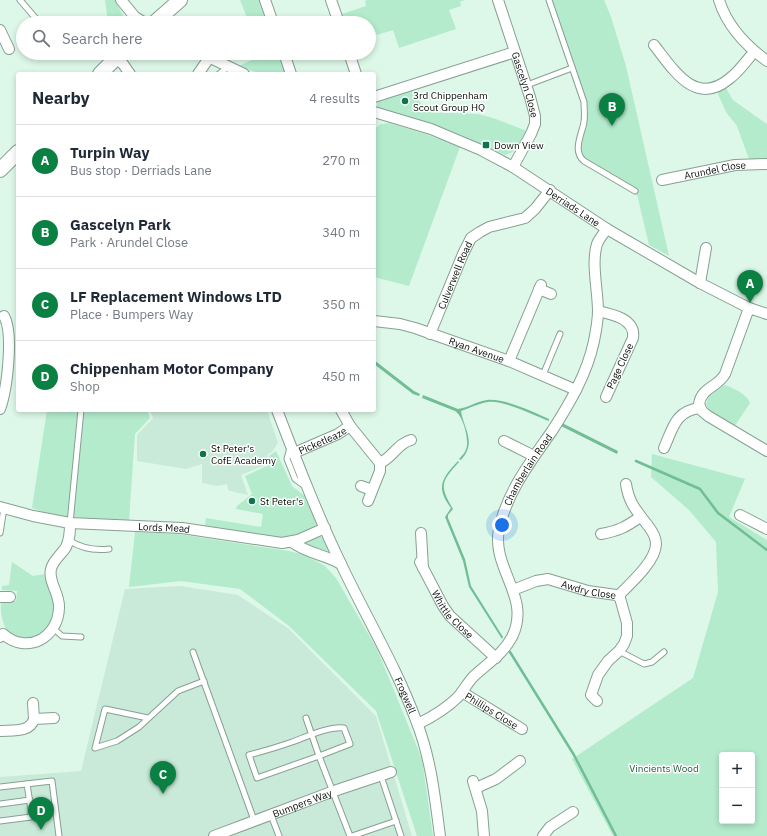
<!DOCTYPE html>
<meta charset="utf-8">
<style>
body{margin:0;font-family:"IBM Plex Sans",sans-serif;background:#f6f6f7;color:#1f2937}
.controls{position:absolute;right:12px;bottom:12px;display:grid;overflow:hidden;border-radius:4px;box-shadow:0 2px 6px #0003}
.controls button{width:36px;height:36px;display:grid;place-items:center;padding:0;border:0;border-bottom:1px solid #e0e1e3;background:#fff;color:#1f2937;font:20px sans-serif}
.you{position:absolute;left:502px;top:525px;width:14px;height:14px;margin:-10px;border:3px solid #fff;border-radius:50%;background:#1a73e8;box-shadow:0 0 0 6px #1a73e833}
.badge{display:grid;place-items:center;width:26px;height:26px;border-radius:50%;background:#0b8043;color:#fff;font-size:13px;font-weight:700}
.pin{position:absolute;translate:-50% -33px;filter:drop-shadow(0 1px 2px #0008)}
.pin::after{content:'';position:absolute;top:21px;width:14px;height:12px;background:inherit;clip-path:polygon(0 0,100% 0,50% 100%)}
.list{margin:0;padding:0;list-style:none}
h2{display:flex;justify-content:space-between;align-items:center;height:52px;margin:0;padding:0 16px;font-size:17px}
h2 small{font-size:13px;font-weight:400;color:#747a83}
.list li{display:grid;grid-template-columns:26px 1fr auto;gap:12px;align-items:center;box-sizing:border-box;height:72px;padding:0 16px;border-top:1px solid #e0e1e3}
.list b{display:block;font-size:15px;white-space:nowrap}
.list p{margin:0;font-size:13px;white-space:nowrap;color:#747a83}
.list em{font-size:13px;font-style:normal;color:#747a83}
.icon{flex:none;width:22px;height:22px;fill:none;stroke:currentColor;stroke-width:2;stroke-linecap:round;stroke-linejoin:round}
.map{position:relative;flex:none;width:767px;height:836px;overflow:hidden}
.search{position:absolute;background:#fff;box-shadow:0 2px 6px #0003;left:16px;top:16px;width:360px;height:44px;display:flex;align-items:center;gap:10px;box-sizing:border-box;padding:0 14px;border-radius:22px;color:#747a83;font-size:15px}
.panel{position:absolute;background:#fff;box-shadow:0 2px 6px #0003;left:16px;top:72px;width:360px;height:340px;border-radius:4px}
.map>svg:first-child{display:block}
</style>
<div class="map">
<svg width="767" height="836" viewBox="0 0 767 836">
<rect width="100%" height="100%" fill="#ddf8e8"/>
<g fill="#c9ead8">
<polygon points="150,410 267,410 278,443 272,452 267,455 270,463 241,475 248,495 238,493 228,490 227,484 217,486 202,483 202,464 186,469 137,461 137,435 153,418"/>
<polygon points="180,586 238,595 289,629 376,716 412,836 0,836 0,777 81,771 125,589"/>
</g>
<g fill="#b3ebcc" fill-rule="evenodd">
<polygon points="105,0 115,0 127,23 108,23"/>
<polygon points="240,0 267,0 275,23 249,23"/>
<polygon points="367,0 465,0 460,2 461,6 449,10 456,29 399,48 393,30 377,35 375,31 369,33 369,23 342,23 339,15 366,6 365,1"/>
<polygon points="552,0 604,0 611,17 626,66 669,256 649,245 636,190 582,157 580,148 584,133 587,119 586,102"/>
<polygon points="260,53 286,53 293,74 261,74 239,66 260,56"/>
<polygon points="726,88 733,100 767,124 767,158 764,159 749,159 737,126 726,112 717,92"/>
<path d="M 414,89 L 425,112 L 478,114 L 493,118 L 527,131 C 522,141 518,152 505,155 L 461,135 L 432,124 L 379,108 L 377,106 L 378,102 L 384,98 Z"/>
<polygon points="389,123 426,134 460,147 409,286 374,277 374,129 381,124"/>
<path d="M 725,385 C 733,388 747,394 750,403 L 734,427 L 710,411 L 706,404 L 709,395 Z"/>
<polygon points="47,410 147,410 150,418 135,434 129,521 69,521 32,508"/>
<polygon points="276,451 292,486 306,497 317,521 315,526 308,531 288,540 205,526 206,518 261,527 263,514 236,509 237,506 252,494 245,476 271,464 269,456"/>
<path d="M 652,454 L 745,479 L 729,517 L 767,540 L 767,836 L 613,836 L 572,759 L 693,678 L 718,592 L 716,542 L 689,510 L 651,477 ZM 722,755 L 752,755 L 752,821 L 722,821 Z"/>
<polygon points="135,532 178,534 289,551 305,555 325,566 336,578 377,649 422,759 433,836 417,836 376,711 289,626 240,589 181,581 129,587"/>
<polygon points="319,536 323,538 330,552 329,554 303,545 302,542"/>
<path d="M 12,562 L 33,576 L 45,574 L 55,602 L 52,624 L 36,639 C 30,639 23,639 17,638 C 4,634 0,615 1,603 L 16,601 L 17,591 L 2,590 L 2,586 L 9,585 Z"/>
</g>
<g fill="#71be96">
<polygon points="374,360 414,391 420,394 419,396 413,394 374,364"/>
<path d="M 423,395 L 458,409 C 468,408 477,401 487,400 C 504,398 534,412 549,419 L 549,421 C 534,415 503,400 488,402 C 480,403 470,408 461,411 C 464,430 477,442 461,460 L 459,459 C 463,455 467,450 467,445 C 468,436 463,416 455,411 L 422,398 Z"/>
<polygon points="562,423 618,451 617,454 561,426"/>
<path d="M 458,461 L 459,462 C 441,482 439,485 453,509 L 448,515 L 448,518 L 465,559 L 471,586 L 503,637 L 502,639 L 469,587 L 463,561 L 445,517 L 451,508 C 435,487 442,478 458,461 Z"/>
</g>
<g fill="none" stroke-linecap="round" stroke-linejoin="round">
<g stroke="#71be96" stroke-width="2.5">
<polyline points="636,461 700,489 718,513 767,550"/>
<polyline points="510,652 574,755 616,836"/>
</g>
<g stroke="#87a092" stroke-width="7">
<g id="lane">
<polyline points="20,0 39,22"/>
<path d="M 549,0 L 584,102 C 584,108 585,115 584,122 C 582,134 572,151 584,161 L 635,191"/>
<polyline points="219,74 228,67"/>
<polyline points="527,85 572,68"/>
<polyline points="543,375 560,334"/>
<polyline points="290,448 287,459 295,479 306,487"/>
<polyline points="70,523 81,410"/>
<polyline points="0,533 4,508"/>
<path d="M 68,540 C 81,548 94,551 109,549"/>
<polyline points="53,628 62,636 81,637"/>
<polyline points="619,651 644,664 652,662 664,652"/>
<polyline points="193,652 254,820"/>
<polyline points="148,718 105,709 95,748 117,741 139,727 178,691 204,681"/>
<path d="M 306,718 L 319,756 L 350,744 L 344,728 C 329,726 306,737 292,742 C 278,747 264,751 249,755 L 257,778 L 319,756 L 350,836"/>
<polyline points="381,776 401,836"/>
<polyline points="0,787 52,781 59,836"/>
<polyline points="0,804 30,800"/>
<polyline points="271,815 279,836"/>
<polyline points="0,821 31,817 31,810 27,784"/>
<polyline points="352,836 396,821"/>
</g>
</g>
<g stroke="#87a092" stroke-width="12">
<g id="street">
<polyline points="121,0 135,17 145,23"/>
<polyline points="265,0 273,23"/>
<polyline points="331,0 339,23"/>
<path id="s1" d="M 498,0 L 530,97 L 535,116 L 535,124 L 531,134 L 513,167"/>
<path d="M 719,0 C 727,26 745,45 767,61"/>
<polyline points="0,30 9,49"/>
<path d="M 654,45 C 673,69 695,107 729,79 C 739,72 746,61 754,52"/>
<polyline points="200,53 244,74"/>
<polyline points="284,53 291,74"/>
<polyline points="349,53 356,74"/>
<polyline points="116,59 123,64 130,74"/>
<polyline points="198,74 209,58"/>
<polyline points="374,97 515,52"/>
<path id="s2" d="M 374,112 L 431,129 L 481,150 L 513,167 L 607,229 L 700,283 L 749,308 L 767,314"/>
<path id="s3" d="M 662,180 L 735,165 L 767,164"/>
<polyline points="700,283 706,248"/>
<polyline points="539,289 551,294"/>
<path d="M 749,308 L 725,374 C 718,387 701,388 699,404 L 702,411 L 708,416 L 767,451"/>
<path d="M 598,311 C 612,314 636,319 633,338 L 606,397"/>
<path id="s4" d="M 374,321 L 400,324 L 415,328 L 509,361 L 576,390"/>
<path id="s5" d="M 430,334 L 463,254 L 471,238 L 480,232 L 489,227 L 525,218 L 535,209 L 550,190"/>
<polyline points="509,361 541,285"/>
<path d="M 0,409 C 7,390 14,333 4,316"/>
<path id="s6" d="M 277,410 C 297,462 317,514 341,564 C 366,617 397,668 417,723 C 431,759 435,798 440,836"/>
<polyline points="350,426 380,463 380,471 368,501"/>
<polyline points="504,441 534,456"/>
<path d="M 664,448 C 673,428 675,411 700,408"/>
<path id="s7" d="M 294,453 L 338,434 L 350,426 L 341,410"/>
<path d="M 380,463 C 392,458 398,443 411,440"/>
<polyline points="361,486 372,490"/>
<path id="s8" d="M 0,507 L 33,516 L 70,523 L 182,528 L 282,543 L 298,540 L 325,528"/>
<polyline points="740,515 767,529"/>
<polyline points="421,533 423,568"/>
<path d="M 601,534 C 618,531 626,527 640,517"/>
<path d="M 292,542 C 306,553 326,555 341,564"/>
<path id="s9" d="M 420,562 L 443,606 L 450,616 L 496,658"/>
<path id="s10" d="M 513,590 L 536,581 L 548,579 L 588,591 L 616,595 L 620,598 L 627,623 L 627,636 L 624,644 L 619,651 L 608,661 L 598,675 L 591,695 L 597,701"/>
<path d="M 618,596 C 630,584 656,561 656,544 C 656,538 652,531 649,527 C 637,511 629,504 626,484"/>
<polyline points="0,597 10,597"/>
<path d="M 0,637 L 3,634 C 27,655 58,638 59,608 C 60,594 48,582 51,569 C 53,560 62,554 66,547 C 70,539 70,531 70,523"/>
<path id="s11" d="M 462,692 L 522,729"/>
<polyline points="33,703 34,719"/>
<path id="s12" d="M 418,724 C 432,717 446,709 458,697 C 464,690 468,682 474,676 C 488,663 503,654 512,637 C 532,597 491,569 499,529 C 507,492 531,461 552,431 C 570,403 587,374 594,341 C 596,331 598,320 598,311 C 598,291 591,263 597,244 C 599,239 603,234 607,229"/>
<path d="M 0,731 C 12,730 30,733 34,719 L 54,718"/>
<polyline points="473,781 482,811 484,836"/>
<polyline points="476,788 496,779 520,761"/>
<path id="s13" d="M 214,836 L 334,791 L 391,772"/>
<polyline points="543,836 550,827 573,812"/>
</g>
</g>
<g stroke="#87a092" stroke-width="16">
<g id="secondary">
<polyline points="154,23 180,0"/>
<polyline points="100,74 121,53"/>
<polyline points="0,170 18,152"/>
</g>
</g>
<use href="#lane" stroke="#fff" stroke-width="5"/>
<use href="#street" stroke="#fff" stroke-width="10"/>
<use href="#secondary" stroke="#fff" stroke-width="14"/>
</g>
<g fill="#0c754d" stroke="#fdfefd" stroke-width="1.5">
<circle cx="405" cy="101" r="4"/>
<rect x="482" y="141" width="8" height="8" rx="2"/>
<circle cx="203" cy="454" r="4"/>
<circle cx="252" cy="501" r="4"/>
</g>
<g text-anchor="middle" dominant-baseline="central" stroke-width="3" stroke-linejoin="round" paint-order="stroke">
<g font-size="10" fill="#060e09" stroke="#fdfefd">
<text stroke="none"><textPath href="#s1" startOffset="89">Gascelyn Close</textPath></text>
<text stroke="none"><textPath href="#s3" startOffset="54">Arundel Close</textPath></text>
<text stroke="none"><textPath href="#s2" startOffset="222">Derriads Lane</textPath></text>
<text stroke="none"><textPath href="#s5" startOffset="64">Culverwell Road</textPath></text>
<text stroke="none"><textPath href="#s4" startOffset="107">Ryan Avenue</textPath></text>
<text transform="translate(620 366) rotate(-65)">Page Close</text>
<text stroke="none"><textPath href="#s7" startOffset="31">Picketleaze</textPath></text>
<text stroke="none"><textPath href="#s12" startOffset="308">Chamberlain Road</textPath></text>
<text stroke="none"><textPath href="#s8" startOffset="166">Lords Mead</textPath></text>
<text stroke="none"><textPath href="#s10" startOffset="79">Awdry Close</textPath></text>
<text stroke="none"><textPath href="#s9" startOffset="62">Whittle Close</textPath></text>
<text stroke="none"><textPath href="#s6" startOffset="313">Frogwell</textPath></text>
<text stroke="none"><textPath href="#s11" startOffset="35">Phillips Close</textPath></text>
<text stroke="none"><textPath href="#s13" startOffset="94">Bumpers Way</textPath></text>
</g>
<g font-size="10" fill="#060e09" stroke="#fdfefd" text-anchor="start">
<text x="413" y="95">3rd Chippenham<tspan x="413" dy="12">Scout Group HQ</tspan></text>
<text x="494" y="145">Down View</text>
<text x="211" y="448">St Peter's<tspan x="211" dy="12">CofE Academy</tspan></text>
<text x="260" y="501">St Peter's</text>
</g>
<g font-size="10" fill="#225c41" stroke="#fdfefd">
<text x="664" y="768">Vincients Wood</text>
</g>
</g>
</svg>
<div class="controls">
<button>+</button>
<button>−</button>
</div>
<div class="you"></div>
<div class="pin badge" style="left:750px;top:303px">A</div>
<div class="pin badge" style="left:612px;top:126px">B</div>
<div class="pin badge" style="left:163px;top:794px">C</div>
<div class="pin badge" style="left:41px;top:830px">D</div>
<div class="search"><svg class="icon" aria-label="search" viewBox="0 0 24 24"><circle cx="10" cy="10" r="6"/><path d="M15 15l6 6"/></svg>Search here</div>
<section class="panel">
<h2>Nearby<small>4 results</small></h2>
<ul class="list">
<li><span class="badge">A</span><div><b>Turpin Way</b><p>Bus stop · Derriads Lane</p></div><em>270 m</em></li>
<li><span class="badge">B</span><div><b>Gascelyn Park</b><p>Park · Arundel Close</p></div><em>340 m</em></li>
<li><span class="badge">C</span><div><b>LF Replacement Windows LTD</b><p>Place · Bumpers Way</p></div><em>350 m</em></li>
<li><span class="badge">D</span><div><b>Chippenham Motor Company</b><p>Shop</p></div><em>450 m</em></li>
</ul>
</section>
</div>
